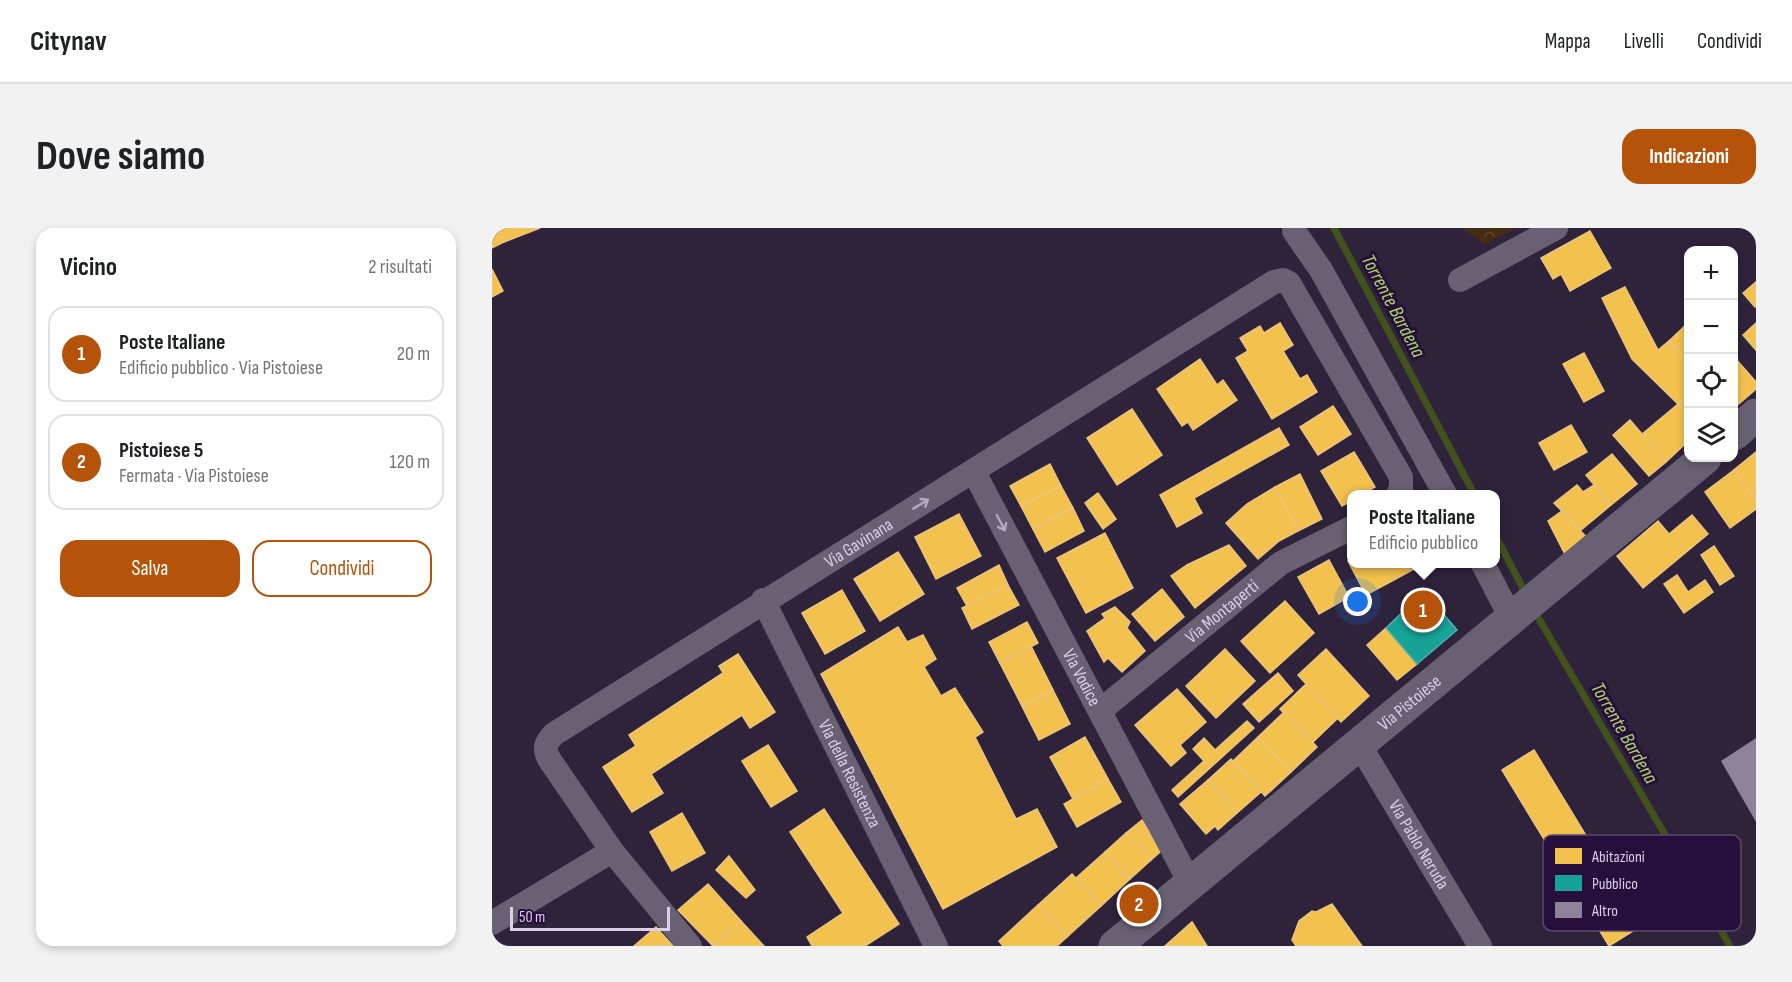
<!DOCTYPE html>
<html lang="it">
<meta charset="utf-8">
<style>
body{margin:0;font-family:"Sofia Sans Condensed",sans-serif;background:#f2f2f2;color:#202124}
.controls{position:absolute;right:18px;top:18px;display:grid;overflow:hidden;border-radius:12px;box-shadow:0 3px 9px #0003}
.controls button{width:54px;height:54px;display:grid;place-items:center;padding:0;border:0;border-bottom:2px solid #e0e0e0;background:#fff;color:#202124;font:30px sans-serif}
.scale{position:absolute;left:18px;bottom:15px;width:160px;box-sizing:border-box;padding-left:6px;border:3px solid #daceea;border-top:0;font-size:16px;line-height:21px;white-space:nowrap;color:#daceea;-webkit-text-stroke:4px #260f3a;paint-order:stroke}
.you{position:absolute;left:866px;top:374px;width:21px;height:21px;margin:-15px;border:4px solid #fff;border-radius:50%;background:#1a73e8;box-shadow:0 0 0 9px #1a73e833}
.badge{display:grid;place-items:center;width:39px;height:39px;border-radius:50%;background:#b45309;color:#fff;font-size:20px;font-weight:700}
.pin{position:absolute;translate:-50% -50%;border:3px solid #fff;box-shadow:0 2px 6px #0006}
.popup{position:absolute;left:855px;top:262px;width:153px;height:78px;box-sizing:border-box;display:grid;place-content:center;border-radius:12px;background:#fff;filter:drop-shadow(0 2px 4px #0005);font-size:20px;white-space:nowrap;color:#757577}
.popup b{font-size:22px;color:#202124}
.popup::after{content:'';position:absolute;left:50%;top:100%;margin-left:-12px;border:12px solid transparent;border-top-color:#fff}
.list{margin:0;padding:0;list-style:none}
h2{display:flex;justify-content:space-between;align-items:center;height:78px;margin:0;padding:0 24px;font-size:26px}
h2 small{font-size:20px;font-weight:400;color:#757577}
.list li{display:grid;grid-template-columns:39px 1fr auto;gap:18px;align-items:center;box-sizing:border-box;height:96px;margin:0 12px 12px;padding:0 12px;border:2px solid #e0e0e0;border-radius:18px}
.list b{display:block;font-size:22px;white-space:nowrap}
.list p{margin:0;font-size:20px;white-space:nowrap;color:#757577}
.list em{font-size:20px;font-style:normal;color:#757577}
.actions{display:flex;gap:12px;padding:18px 24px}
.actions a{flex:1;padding:14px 0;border:2px solid #b45309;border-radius:18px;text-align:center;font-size:21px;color:#b45309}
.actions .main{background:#b45309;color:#fff}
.icon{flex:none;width:33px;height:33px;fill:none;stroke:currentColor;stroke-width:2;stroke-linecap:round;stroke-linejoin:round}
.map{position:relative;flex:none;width:1264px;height:718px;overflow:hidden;border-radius:18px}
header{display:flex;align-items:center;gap:36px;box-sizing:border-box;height:84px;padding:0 30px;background:#fff;border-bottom:2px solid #e0e0e0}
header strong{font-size:28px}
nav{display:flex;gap:33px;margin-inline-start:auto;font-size:21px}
.intro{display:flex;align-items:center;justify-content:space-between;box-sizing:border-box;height:144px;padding:0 36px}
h1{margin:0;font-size:42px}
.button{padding:15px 27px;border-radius:18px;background:#b45309;color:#fff;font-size:21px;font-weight:700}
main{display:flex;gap:36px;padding:0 36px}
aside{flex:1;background:#fff;border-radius:18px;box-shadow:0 3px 9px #0003}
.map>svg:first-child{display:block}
</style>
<header>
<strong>Citynav</strong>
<nav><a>Mappa</a><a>Livelli</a><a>Condividi</a></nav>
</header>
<div class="intro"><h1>Dove siamo</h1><a class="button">Indicazioni</a></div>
<main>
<aside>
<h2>Vicino<small>2 risultati</small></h2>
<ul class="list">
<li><span class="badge">1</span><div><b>Poste Italiane</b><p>Edificio pubblico · Via Pistoiese</p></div><em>20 m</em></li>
<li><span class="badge">2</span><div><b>Pistoiese 5</b><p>Fermata · Via Pistoiese</p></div><em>120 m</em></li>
</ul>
<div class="actions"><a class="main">Salva</a><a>Condividi</a></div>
</aside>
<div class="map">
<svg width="1264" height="718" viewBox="0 0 1264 718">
<defs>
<pattern id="park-crowns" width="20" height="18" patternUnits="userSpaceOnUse" patternTransform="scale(1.5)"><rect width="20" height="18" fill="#462c12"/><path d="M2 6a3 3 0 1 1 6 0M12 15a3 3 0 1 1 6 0" fill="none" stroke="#604935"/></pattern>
</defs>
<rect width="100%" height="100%" fill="#2f233b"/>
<polygon fill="url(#park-crowns)" points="970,0 1024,0 993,16"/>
<g fill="#f2c14e" stroke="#ebc57d" stroke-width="1.5">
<polygon points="0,0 7,0 12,14 0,20"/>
<polygon points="7,0 48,0 12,14"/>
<polygon points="1098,3 1119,40 1078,63 1069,46 1061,51 1049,30"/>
<polygon points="0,41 11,63 0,69"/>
<polygon points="1264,54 1264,79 1263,79 1251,65"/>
<polygon points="1133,59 1166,122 1177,113 1196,134 1196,168 1186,176 1140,131 1110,70"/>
<polygon points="788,95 801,117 791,123 808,151 815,147 825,164 780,191 744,130 756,123 748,110 768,98 772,105"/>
<polygon points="1196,95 1196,134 1177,113"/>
<polygon points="1264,95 1264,122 1251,107"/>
<polygon points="1092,125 1112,163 1092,174 1071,136"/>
<polygon points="1243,130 1264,154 1264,161 1242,180"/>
<polygon points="708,131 725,157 731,152 745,172 701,202 696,194 690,198 665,161"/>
<polygon points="1196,168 1196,189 1186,176"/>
<polygon points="1186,176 1196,189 1196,220 1192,217 1174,234 1149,207"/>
<polygon points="841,178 859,206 826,227 808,199"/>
<polygon points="640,181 670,227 625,257 595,210"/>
<polygon points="1138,192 1174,234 1157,248 1121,207"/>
<polygon points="1079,197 1095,224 1062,242 1047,215"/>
<polygon points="787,200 797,217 702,270 710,285 685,299 668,267"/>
<polygon points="862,224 883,259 870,266 859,266 859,273 850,278 829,243"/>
<polygon points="1264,224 1264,272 1242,242"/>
<polygon points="1120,226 1145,256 1119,277 1094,247"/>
<polygon points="558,236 569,258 529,278 518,258"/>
<polygon points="1242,242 1264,272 1264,281 1238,300 1213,264"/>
<polygon points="808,246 830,291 806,303 783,259"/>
<polygon points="1085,257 1091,264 1102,257 1119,277 1089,302 1062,275"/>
<polygon points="569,258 581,280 541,301 529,278"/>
<polygon points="783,259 806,303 787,313 766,331 734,295 755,276"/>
<polygon points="606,265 624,291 611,301 593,275"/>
<polygon points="581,280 592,303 553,324 541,301"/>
<polygon points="1070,283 1098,313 1075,330 1056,293"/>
<polygon points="467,286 489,328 444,351 423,309"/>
<polygon points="1200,287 1216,306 1151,360 1125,328 1166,293 1177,306"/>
<polygon points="613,305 641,360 594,385 565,330"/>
<polygon points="737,317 754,338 703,380 679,348 695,337"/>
<polygon points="1222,318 1242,348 1228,357 1209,327"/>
<polygon points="406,324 432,366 388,393 362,351"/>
<polygon points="859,331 859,336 921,336 924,340 874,367 856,333"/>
<polygon points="837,332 857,369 827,386 806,349"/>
<polygon points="507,337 516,357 475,378 465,360"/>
<polygon points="1185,347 1196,364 1213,352 1221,364 1192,385 1172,356"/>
<polygon points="516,357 527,377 480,401 470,380"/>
<polygon points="670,361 692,389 663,413 640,386"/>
<polygon points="350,362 373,403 333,426 310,385"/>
<polygon points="793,373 822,405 778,445 749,413"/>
<polygon points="623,379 638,394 635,400 653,423 630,444 616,430 612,434 595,403 613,390 610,386"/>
<polygon points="535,394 546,415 508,435 497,414"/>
<polygon points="406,399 415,414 431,407 444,431 432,439 449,468 463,460 491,504 483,509 524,591 545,581 565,619 451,681 329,446"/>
<polygon points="894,400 925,436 905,452 875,417"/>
<polygon points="539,418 561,462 530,478 508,435"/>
<polygon points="733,421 763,453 724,490 694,458"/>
<polygon points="834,421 877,468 849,494 806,447"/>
<polygon points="246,426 283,484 258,500 250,487 159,546 171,565 140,584 111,539 144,518 137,507 231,445 227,438"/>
<polygon points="786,445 801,463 767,494 751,476"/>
<polygon points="814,456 846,490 820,515 788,481"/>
<polygon points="685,461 714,494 688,517 694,525 679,538 643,497"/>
<polygon points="561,462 578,496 547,512 530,478"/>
<polygon points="792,484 825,519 799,544 766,509"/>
<polygon points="755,493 762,500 686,569 680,562 712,533 701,521 712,510 723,522"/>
<polygon points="593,509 616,551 581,571 558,529"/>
<polygon points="766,509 799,544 773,568 741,533"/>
<polygon points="276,517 305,563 279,579 250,533"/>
<polygon points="1042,522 1149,698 1117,718 1010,542"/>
<polygon points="739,531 769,564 745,585 716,552"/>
<polygon points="616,551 629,574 585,599 572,576"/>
<polygon points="716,552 745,585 726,602 723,598 714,606 688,576"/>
<polygon points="332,581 407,696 373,718 320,718 315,709 351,685 298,604"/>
<polygon points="190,585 213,625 180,643 158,604"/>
<polygon points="650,592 669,623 659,632 634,605"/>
<polygon points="634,605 659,632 638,651 613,624"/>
<polygon points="613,624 638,651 609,678 584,650"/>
<polygon points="237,628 263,662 254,670 224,642"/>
<polygon points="580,646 609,678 575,709 546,677"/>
<polygon points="216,656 249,693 221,718 186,682"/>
<polygon points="840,676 870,718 804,718 800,712 807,693 820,683 824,684"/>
<polygon points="546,677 575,709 565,718 511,718 507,713"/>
<polygon points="249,693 272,718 221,718"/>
<polygon points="700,694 715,718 673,718"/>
<polygon points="164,699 181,718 142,718"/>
</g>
<polygon fill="#17a398" stroke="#52b0b1" stroke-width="1.5" points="932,363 965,402 925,436 894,400"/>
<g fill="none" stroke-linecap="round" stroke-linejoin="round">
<g stroke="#41521c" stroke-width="7">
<polyline points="842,0 982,266"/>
<polyline points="1003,307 1034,366"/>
<polyline points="1043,384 1238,718"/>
</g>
</g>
<polygon fill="#8d8298" points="1264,510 1264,594 1229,533"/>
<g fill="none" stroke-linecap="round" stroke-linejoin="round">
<g stroke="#6a6073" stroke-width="24">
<polyline points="802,3 829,42 953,266"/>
<polyline points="968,52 1064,0"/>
<path id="s1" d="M 482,244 L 698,655"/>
<polyline points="991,336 1019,390"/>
<path id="s2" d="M 271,372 L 444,718"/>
<path id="s3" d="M 609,482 L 789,335 L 859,300"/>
<path id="s4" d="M 867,516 L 988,718"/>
<polyline points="0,695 120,623"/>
<path id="s5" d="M 198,718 L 120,623 L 57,531 C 51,519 54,515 62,506 L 782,54 L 791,52 L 797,55 L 909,249 L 909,261 L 906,266"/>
</g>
<g stroke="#6a6073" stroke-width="33">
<polyline points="1242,206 1264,187"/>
<path id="s6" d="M 623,718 L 1213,230"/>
</g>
</g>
<defs><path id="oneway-shaft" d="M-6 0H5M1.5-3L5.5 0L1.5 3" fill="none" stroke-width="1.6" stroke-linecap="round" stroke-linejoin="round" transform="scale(1.5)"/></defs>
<g stroke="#b3a8c0">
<use href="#oneway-shaft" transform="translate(429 276) rotate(-31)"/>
<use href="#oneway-shaft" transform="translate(509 295) rotate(62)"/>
</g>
<g text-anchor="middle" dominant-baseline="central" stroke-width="6" stroke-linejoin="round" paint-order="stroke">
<g font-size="18" fill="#daceea" stroke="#260f3a">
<text stroke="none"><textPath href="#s5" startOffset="622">Via Gavinana</textPath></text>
<text stroke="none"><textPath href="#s3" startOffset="156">Via Montaperti</textPath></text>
<text stroke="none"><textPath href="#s1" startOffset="232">Via Vodice</textPath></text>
<text stroke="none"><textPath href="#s6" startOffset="382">Via Pistoiese</textPath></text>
<text stroke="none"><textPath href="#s2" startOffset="194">Via della Resistenza</textPath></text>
<text stroke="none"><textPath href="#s4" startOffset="117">Via Pablo Neruda</textPath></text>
</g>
<g font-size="20" font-style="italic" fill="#afd569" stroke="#260f3a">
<text transform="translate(901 78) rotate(62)">Torrente Bardena</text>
<text transform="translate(1132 505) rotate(60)">Torrente Bardena</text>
</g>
</g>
<rect x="1051" y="607" width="198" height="96" rx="9" fill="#260f3a" stroke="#5c486f" stroke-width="1.5"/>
<rect x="1063" y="620" width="27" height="16" fill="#f2c14e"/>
<rect x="1063" y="647" width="27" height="16" fill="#17a398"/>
<rect x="1063" y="674" width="27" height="16" fill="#8d8298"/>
<g font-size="16" fill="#daceea">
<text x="1100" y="634">Abitazioni</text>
<text x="1100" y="661">Pubblico</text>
<text x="1100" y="688">Altro</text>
</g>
</svg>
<div class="controls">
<button>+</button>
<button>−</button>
<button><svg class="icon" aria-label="locate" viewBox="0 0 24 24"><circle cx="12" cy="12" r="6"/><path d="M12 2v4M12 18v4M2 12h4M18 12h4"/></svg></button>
<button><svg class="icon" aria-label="layers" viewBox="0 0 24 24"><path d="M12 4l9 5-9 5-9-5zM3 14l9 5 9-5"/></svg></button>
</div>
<div class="scale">50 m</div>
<div class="you"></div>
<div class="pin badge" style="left:931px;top:382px">1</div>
<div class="popup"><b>Poste Italiane</b>Edificio pubblico</div>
<div class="pin badge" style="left:647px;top:676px">2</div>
</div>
</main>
